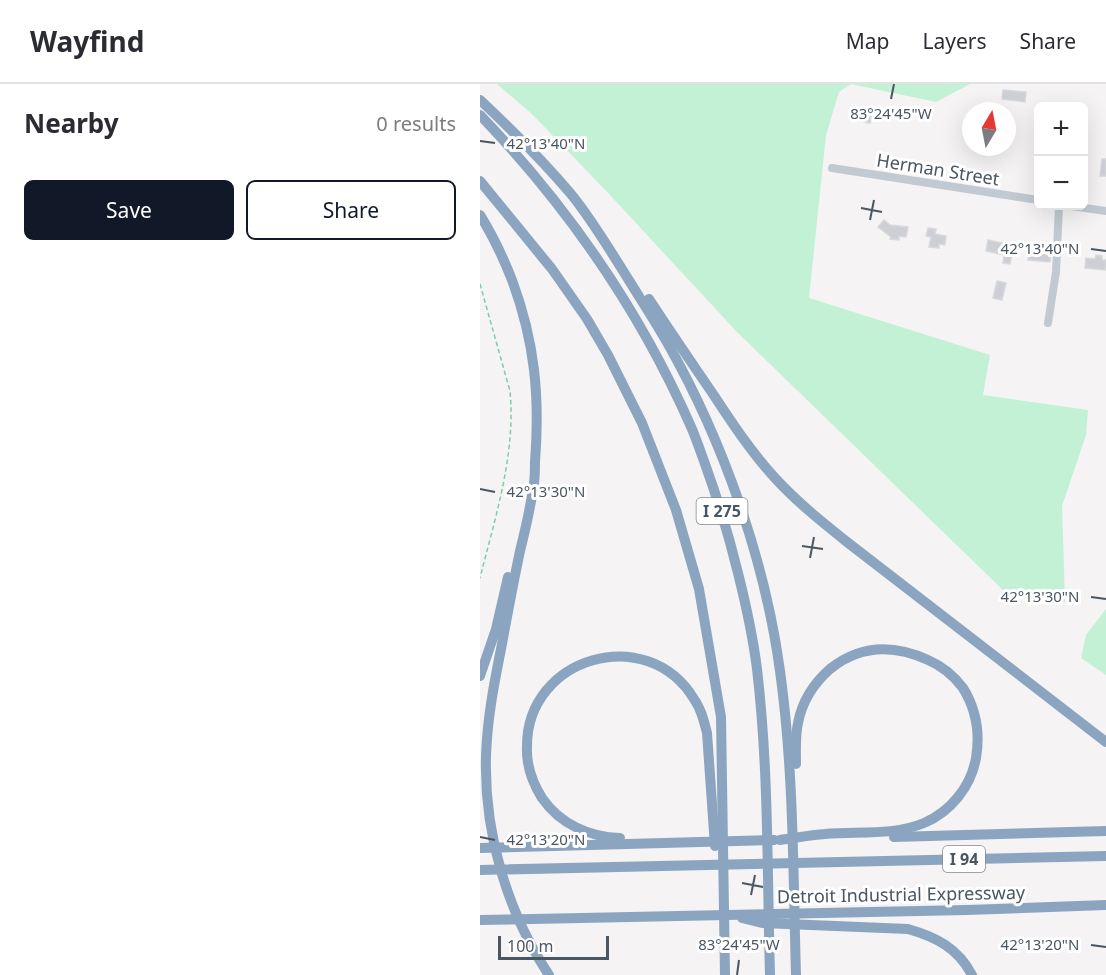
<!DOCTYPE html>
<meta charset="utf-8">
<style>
body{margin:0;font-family:"Noto Sans",sans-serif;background:#f2f2f3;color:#2b2b33}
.controls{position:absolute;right:18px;top:18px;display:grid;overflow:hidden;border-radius:9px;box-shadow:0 6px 24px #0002}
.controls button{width:54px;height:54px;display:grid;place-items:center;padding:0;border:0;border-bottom:2px solid #e1e1e2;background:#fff;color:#2b2b33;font:30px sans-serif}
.compass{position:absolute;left:482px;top:18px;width:54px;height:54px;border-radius:50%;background:#fff;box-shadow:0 6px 24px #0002;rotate:10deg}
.scale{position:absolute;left:18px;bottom:15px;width:111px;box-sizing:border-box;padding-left:6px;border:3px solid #4a5661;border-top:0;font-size:16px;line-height:21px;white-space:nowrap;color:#4a5661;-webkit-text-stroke:4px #fff;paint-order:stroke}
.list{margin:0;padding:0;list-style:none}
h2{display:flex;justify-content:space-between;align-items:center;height:78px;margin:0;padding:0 24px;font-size:26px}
h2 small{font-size:20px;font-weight:400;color:#7c7c81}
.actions{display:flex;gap:12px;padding:18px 24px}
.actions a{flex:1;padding:14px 0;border:2px solid #111827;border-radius:9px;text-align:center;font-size:21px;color:#111827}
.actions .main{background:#111827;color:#fff}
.map{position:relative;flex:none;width:626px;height:891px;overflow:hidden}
header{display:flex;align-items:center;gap:36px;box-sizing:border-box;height:84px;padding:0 30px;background:#fff;border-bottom:2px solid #e1e1e2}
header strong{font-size:28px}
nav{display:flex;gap:33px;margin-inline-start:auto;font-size:21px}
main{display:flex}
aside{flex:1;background:#fff}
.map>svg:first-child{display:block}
</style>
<header>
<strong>Wayfind</strong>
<nav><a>Map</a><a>Layers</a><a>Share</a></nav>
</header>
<main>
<aside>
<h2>Nearby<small>0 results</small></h2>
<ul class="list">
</ul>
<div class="actions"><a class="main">Save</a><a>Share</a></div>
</aside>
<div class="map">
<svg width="626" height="891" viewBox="0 0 626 891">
<rect width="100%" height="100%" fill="#f5f3f3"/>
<g fill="#c3f1d5">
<polygon points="17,0 490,0 456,18 371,0 359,8 346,51 329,214 510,271 503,311 608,326 606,351 582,422 585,518 556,518 524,507 257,248 130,111 52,30"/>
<polygon points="626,525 626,591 601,574 606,551"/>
</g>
<g fill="#cdcfd5" stroke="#d7d9de" stroke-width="1.5">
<polygon points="523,6 546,8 545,18 522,15"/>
<polygon points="372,26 392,29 390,39 370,35"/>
<polygon points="622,75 626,75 626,92 620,92"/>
<polygon points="404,136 410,141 428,143 426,153 419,152 419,156 410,155 411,153 398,143"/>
<polygon points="448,144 456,145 455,150 466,152 465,161 459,160 459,164 449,163 451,153 446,152"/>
<polygon points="508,156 527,160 526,168 532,169 530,180 523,179 524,171 506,167"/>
<polygon points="549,166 571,168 570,178 548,176"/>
<polygon points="616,171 622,172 622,176 626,176 626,186 605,184 606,174 615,175"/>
<polygon points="517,197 526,199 522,216 513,214"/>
</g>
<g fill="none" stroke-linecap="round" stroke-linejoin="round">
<path stroke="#7ad0a6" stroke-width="1.5" stroke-dasharray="4.5 3" stroke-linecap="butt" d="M 0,200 L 30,307 C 36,370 15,434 0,494"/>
<g stroke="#c1cad2" stroke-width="8">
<polyline points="352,84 558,116"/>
<polyline points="591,122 626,127"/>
<polyline points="568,239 576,188 579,122"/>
</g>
<g stroke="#8ba5c1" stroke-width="10">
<path d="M 0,16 C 32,46 63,77 91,110 C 113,137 131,168 150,198 C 163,219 176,239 188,260 C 243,357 285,476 300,587 C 314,687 313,790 316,891"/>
<path d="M 0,31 C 89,124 160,226 212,345 C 217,357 221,369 225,380 C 238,416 249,452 258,489 C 266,521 273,553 277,585 C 289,687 287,789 290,891"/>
<polyline points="0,97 72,185 107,235 128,271 162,339 196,426 219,505 241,633 245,891"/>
<path d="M 0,131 C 13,152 23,173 32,196 C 55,258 60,313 55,378 C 55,387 55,397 53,405 C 50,426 45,447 40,467 C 33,500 27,533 21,565 C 14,600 7,636 6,673 C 4,749 27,828 69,891"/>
<path d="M 169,215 C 190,247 211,278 233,310 C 252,339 272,369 295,394 C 317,418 342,438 367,458 L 626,658"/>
<polyline points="0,592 16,545 28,493"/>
<polyline points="414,753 626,747"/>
<path d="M 140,754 C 109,753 80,740 62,714 C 52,698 46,681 47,662 C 47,573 167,538 214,615 C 221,625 224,637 227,649 L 235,762"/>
<path d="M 300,756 C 315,754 330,751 345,750 C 378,747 413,752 444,739 C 470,728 491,703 496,674 C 500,650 496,625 483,604 C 474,592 462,582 448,576 C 413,560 380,561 350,585 C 334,599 322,618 318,639 C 315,652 316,666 316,680"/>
<polyline points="0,764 294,756"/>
<polyline points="0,786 626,772"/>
<path d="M 262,834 L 282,839 L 428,845 C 456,853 478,864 492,891"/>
<polyline points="0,836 487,826 626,821"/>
</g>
</g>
<path fill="none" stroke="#4a5661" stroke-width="2" d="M 411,15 L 414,0M 0,57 L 15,59M 381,124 L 402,128M 390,136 L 394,116M 611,165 L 626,167M 0,405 L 15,408M 322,462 L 343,465M 330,474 L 334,453M 611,513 L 626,515M 0,753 L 15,756M 262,799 L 283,803M 271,811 L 275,791M 611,861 L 626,863M 257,891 L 259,876"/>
<g text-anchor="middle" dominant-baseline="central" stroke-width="6" stroke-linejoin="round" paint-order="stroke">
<g fill="#fff" stroke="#808990" stroke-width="1.5">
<rect x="216.5" y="414" width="51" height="26" rx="4.5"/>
<rect x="463" y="762" width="42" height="26" rx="4.5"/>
</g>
<g font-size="16" font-weight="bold" fill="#4a5661">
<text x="242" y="427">I 275</text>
<text x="484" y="775">I 94</text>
</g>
<g font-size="18" fill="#4a5661" stroke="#fff">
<text transform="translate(458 85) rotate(9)">Herman Street</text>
<text transform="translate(421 810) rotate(-1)">Detroit Industrial Expressway</text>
</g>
</g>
<g font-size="15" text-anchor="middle" fill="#4a5661" stroke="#fff" stroke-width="6" stroke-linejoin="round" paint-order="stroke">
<text x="411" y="35">83°24'45"W</text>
<text x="66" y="65">42°13'40"N</text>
<text x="560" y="170">42°13'40"N</text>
<text x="66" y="413">42°13'30"N</text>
<text x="560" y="518">42°13'30"N</text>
<text x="66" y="761">42°13'20"N</text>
<text x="560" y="866">42°13'20"N</text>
<text x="259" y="866">83°24'45"W</text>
</g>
</svg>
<div class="controls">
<button>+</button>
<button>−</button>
</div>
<svg class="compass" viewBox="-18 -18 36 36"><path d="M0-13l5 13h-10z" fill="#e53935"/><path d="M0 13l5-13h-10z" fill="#7c7c81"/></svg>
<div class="scale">100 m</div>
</div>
</main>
